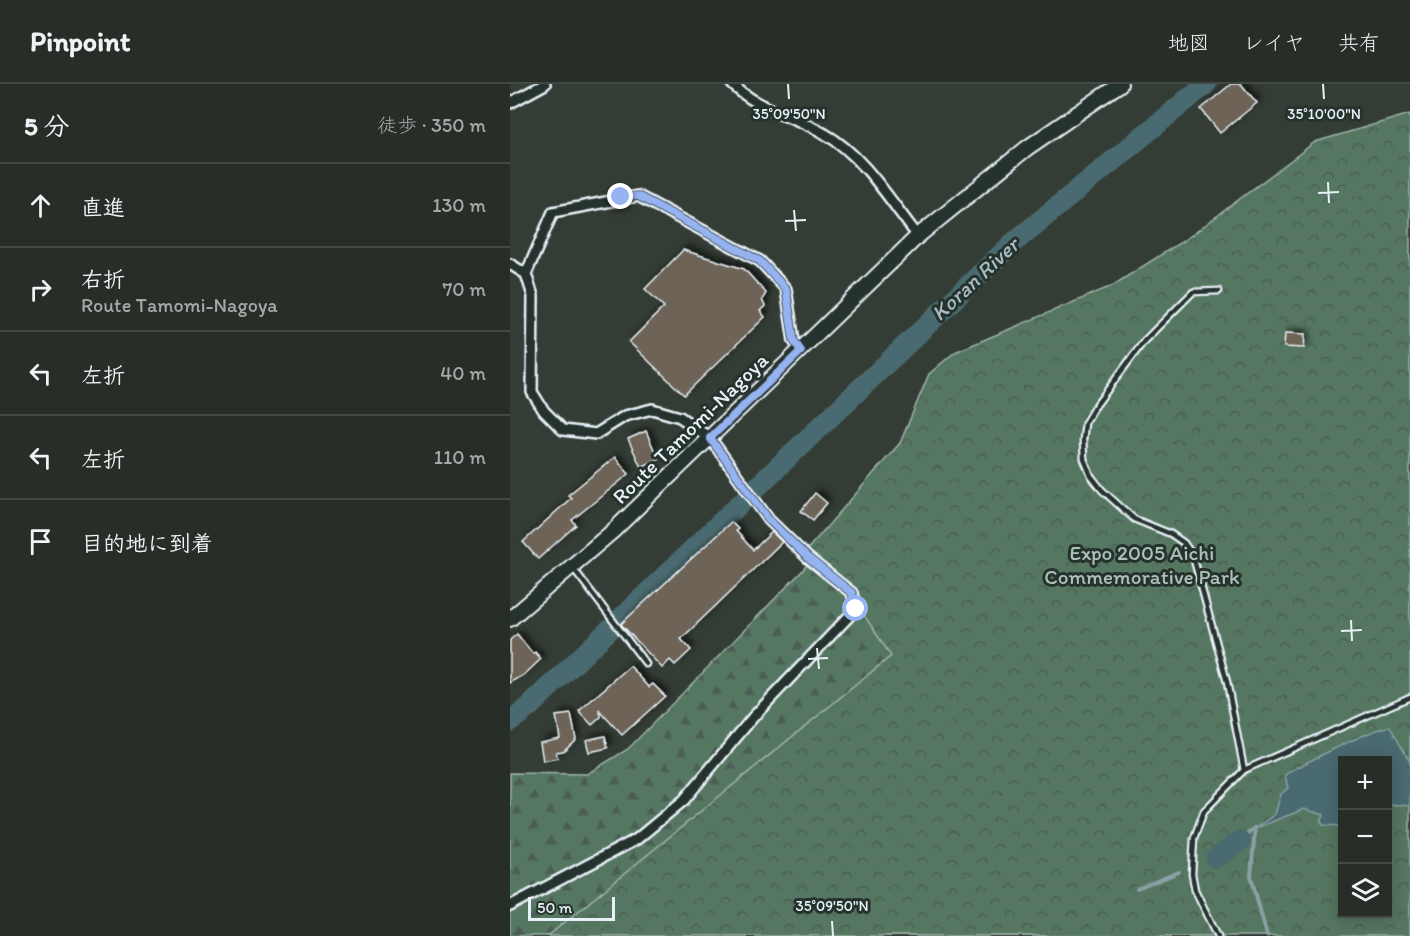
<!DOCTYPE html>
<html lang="ja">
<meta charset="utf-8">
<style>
body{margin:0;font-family:Itim,"Klee One",sans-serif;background:#2f3630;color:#f1f3f6}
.controls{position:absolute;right:18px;bottom:18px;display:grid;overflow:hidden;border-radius:0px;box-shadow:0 3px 15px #0003}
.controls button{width:54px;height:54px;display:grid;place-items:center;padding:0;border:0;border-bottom:2px solid #434a45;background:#272e28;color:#f1f3f6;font:30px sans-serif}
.scale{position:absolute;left:18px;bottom:15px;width:87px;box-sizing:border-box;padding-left:6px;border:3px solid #e8f1f8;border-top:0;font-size:16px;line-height:21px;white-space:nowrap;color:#e8f1f8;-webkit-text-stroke:4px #26332d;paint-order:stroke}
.stop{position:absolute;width:18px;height:18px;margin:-14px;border:4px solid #95b2f1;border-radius:50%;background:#fff}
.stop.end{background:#95b2f1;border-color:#fff;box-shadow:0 2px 6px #0008}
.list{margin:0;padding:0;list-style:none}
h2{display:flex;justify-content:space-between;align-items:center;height:78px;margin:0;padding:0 24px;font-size:26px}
h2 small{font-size:20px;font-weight:400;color:#a4a8a8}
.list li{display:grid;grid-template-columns:39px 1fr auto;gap:18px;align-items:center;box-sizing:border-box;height:84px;padding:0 24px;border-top:2px solid #434a45}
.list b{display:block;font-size:22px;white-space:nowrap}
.list p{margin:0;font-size:20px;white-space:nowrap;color:#a4a8a8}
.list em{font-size:20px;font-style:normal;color:#a4a8a8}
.icon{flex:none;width:33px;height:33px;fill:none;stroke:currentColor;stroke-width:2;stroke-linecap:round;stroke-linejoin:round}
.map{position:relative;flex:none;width:900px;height:852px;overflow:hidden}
header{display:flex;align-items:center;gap:36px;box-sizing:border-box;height:84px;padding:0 30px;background:#272e28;border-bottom:2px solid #434a45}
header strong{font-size:28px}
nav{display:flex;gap:33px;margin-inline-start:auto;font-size:21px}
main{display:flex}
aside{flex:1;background:#272e28}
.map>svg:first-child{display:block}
</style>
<header>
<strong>Pinpoint</strong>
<nav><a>地図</a><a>レイヤ</a><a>共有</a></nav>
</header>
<main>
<aside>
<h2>5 分<small>徒歩 · 350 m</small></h2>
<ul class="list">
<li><svg class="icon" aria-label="ahead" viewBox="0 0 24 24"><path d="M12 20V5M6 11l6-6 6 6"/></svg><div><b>直進</b></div><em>130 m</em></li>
<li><svg class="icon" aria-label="right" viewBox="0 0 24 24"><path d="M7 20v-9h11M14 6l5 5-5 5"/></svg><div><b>右折</b><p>Route Tamomi-Nagoya</p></div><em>70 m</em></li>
<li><svg class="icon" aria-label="left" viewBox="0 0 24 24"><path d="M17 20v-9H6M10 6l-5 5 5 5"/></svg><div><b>左折</b></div><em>40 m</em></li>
<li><svg class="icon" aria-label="left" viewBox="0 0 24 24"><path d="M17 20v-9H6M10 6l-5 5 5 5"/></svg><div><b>左折</b></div><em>110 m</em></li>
<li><svg class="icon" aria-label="arrive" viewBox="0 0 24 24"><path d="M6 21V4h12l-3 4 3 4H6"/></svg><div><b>目的地に到着</b></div></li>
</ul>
</aside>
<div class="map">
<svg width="900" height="852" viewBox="0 0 900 852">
<defs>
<pattern id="forest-firs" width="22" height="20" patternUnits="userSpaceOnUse" patternTransform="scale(1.5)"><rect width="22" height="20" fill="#547660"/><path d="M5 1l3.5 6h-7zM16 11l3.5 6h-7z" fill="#4c5d54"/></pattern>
<pattern id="park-crowns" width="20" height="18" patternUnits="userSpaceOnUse" patternTransform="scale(1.5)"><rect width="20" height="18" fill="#547660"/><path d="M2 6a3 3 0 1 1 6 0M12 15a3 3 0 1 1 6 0" fill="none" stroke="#4c5d54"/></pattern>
<filter id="shadow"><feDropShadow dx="4" dy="-4" stdDeviation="3" flood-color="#0009"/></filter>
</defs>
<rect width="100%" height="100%" fill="#343d35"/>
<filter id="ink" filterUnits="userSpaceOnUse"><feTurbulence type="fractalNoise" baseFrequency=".0167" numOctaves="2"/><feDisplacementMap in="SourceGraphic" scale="12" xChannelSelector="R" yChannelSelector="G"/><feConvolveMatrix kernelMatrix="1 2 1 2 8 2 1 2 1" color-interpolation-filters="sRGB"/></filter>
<g filter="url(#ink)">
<polygon fill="url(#forest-firs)" stroke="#9eb4ac" stroke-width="1.5" points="346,413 700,852 0,852 0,689 77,690 118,665 293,486"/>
<path fill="url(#park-crowns)" stroke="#9eb4ac" stroke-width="1.5" fill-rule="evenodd" d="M 900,30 L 900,852 L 38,852 L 381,572 L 348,522 L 348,517 L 295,468 L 390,359 L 419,290 L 445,268 L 602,202 L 682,151 L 805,58 ZM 832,676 L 878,676 L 878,830 L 832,830 Z"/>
<path fill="#4a6b70" stroke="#89a1a6" stroke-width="1.5" d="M 880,643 L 900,678 L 900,722 L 878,720 L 878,676 L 832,676 L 832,742 L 813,741 L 811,738 L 814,731 L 794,725 L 744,745 L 765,730 L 771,710 L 778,704 L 775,691 C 788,682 867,642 880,643 Z"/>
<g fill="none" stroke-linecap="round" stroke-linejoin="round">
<g stroke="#89a1a6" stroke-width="4">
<polyline points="745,744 741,792 757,852"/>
<polyline points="733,753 744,744"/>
<polyline points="627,805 669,788"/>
</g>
<g stroke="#4a6b70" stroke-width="21">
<polyline points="247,403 503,159 696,0"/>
<polyline points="107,538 233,417"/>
<polyline points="0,637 18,624 99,546"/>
<polyline points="706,774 730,757"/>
</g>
</g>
<g fill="#6d6356" stroke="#e8f1f8" stroke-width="1.5" filter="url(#shadow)">
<polygon points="721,0 731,0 747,19 710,49 691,25"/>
<polygon points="173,166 234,185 256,209 252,216 255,222 250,227 255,233 174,311 119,258 154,223 135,205"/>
<polygon points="775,249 795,250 794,264 774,263"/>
<polygon points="136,347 148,375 131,383 118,355"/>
<polygon points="105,373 119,390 62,436 66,441 28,475 13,458 61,414 58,411"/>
<polygon points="305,409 317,419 303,436 291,427"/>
<polygon points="221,438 228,445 226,447 243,466 262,448 272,458 171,555 181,566 165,581 160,576 152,584 111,540"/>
<polygon points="7,550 23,570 25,568 31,575 14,591 0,599 0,556"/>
<polygon points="120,582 139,603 143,600 155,612 112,651 90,627 91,633 82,641 69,627"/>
<polygon points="61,630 66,655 53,667 46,668 47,674 33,677 30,658 50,654 46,632"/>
<polygon points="95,652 98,664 79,668 76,656"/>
</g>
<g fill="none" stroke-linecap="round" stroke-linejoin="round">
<g stroke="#e8f1f8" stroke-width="9">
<g id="lane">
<polyline points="709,207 683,208 634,257 584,324 575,339 573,356 574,375 581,392 592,406 624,435 661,450 674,459 683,472 717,598 734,686"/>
<polyline points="63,484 136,580"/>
<polyline points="708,852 685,806 682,790 684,754 694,727 734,686 900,613"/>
</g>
</g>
<g stroke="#e8f1f8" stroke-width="14">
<g id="street">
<path d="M 222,0 C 248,26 284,31 315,50 C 354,72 380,117 408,152"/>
<polyline points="0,19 35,0"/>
<polyline points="0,180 16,190"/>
<polyline points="0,822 127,755 174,716 244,632 346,525 342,509 298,474 259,436 200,354 170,333 142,325 115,332 86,350 53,346 34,327 22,308 23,212 16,190 43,128 128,112 250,177 276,205 284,257 291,267"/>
</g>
</g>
<g stroke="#e8f1f8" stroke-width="18">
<polyline id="secondary" points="0,535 103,447 408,152 517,64 610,0"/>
</g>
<use href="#lane" stroke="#26332d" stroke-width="4.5"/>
<use href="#street" stroke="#26332d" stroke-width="9"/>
<use href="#secondary" stroke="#26332d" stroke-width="14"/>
</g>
</g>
<g fill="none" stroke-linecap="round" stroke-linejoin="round" filter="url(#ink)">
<polyline stroke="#95b2f1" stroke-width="8" points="111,113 128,112 250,177 276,205 284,257 291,267 200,354 259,436 298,474 342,509 346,525"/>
</g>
<path fill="none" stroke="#e8f1f8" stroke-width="2" d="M 278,0 L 279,15M 813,0 L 814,15M 818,98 L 819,119M 808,109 L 829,108M 284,126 L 286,147M 275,137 L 296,136M 841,536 L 842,557M 831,547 L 852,546M 307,564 L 309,585M 298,575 L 318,574M 322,837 L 323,852"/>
<g text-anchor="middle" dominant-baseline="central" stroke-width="6" stroke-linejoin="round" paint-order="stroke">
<g font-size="21" fill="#e8f1f8" stroke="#26332d">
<text transform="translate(180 344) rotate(-44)">Route Tamomi-Nagoya</text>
</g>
<g font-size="21" fill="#adc0bb" stroke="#26332d">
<text x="632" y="468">Expo 2005 Aichi<tspan x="632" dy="24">Commemorative Park</tspan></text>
</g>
<g font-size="22" font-style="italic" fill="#a9bbc2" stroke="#26332d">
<text transform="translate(465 195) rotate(-43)">Koran River</text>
</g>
</g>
<g font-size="15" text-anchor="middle" fill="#e8f1f8" stroke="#26332d" stroke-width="6" stroke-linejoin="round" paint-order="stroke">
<text x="279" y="35">35°09'50"N</text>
<text x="814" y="35">35°10'00"N</text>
<text x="322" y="827">35°09'50"N</text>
</g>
</svg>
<div class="controls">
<button>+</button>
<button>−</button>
<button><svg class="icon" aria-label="layers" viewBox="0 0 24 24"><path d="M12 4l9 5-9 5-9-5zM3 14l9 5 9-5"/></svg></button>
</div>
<div class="scale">50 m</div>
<div class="stop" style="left:346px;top:525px"></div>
<div class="stop end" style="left:111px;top:113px"></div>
</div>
</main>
